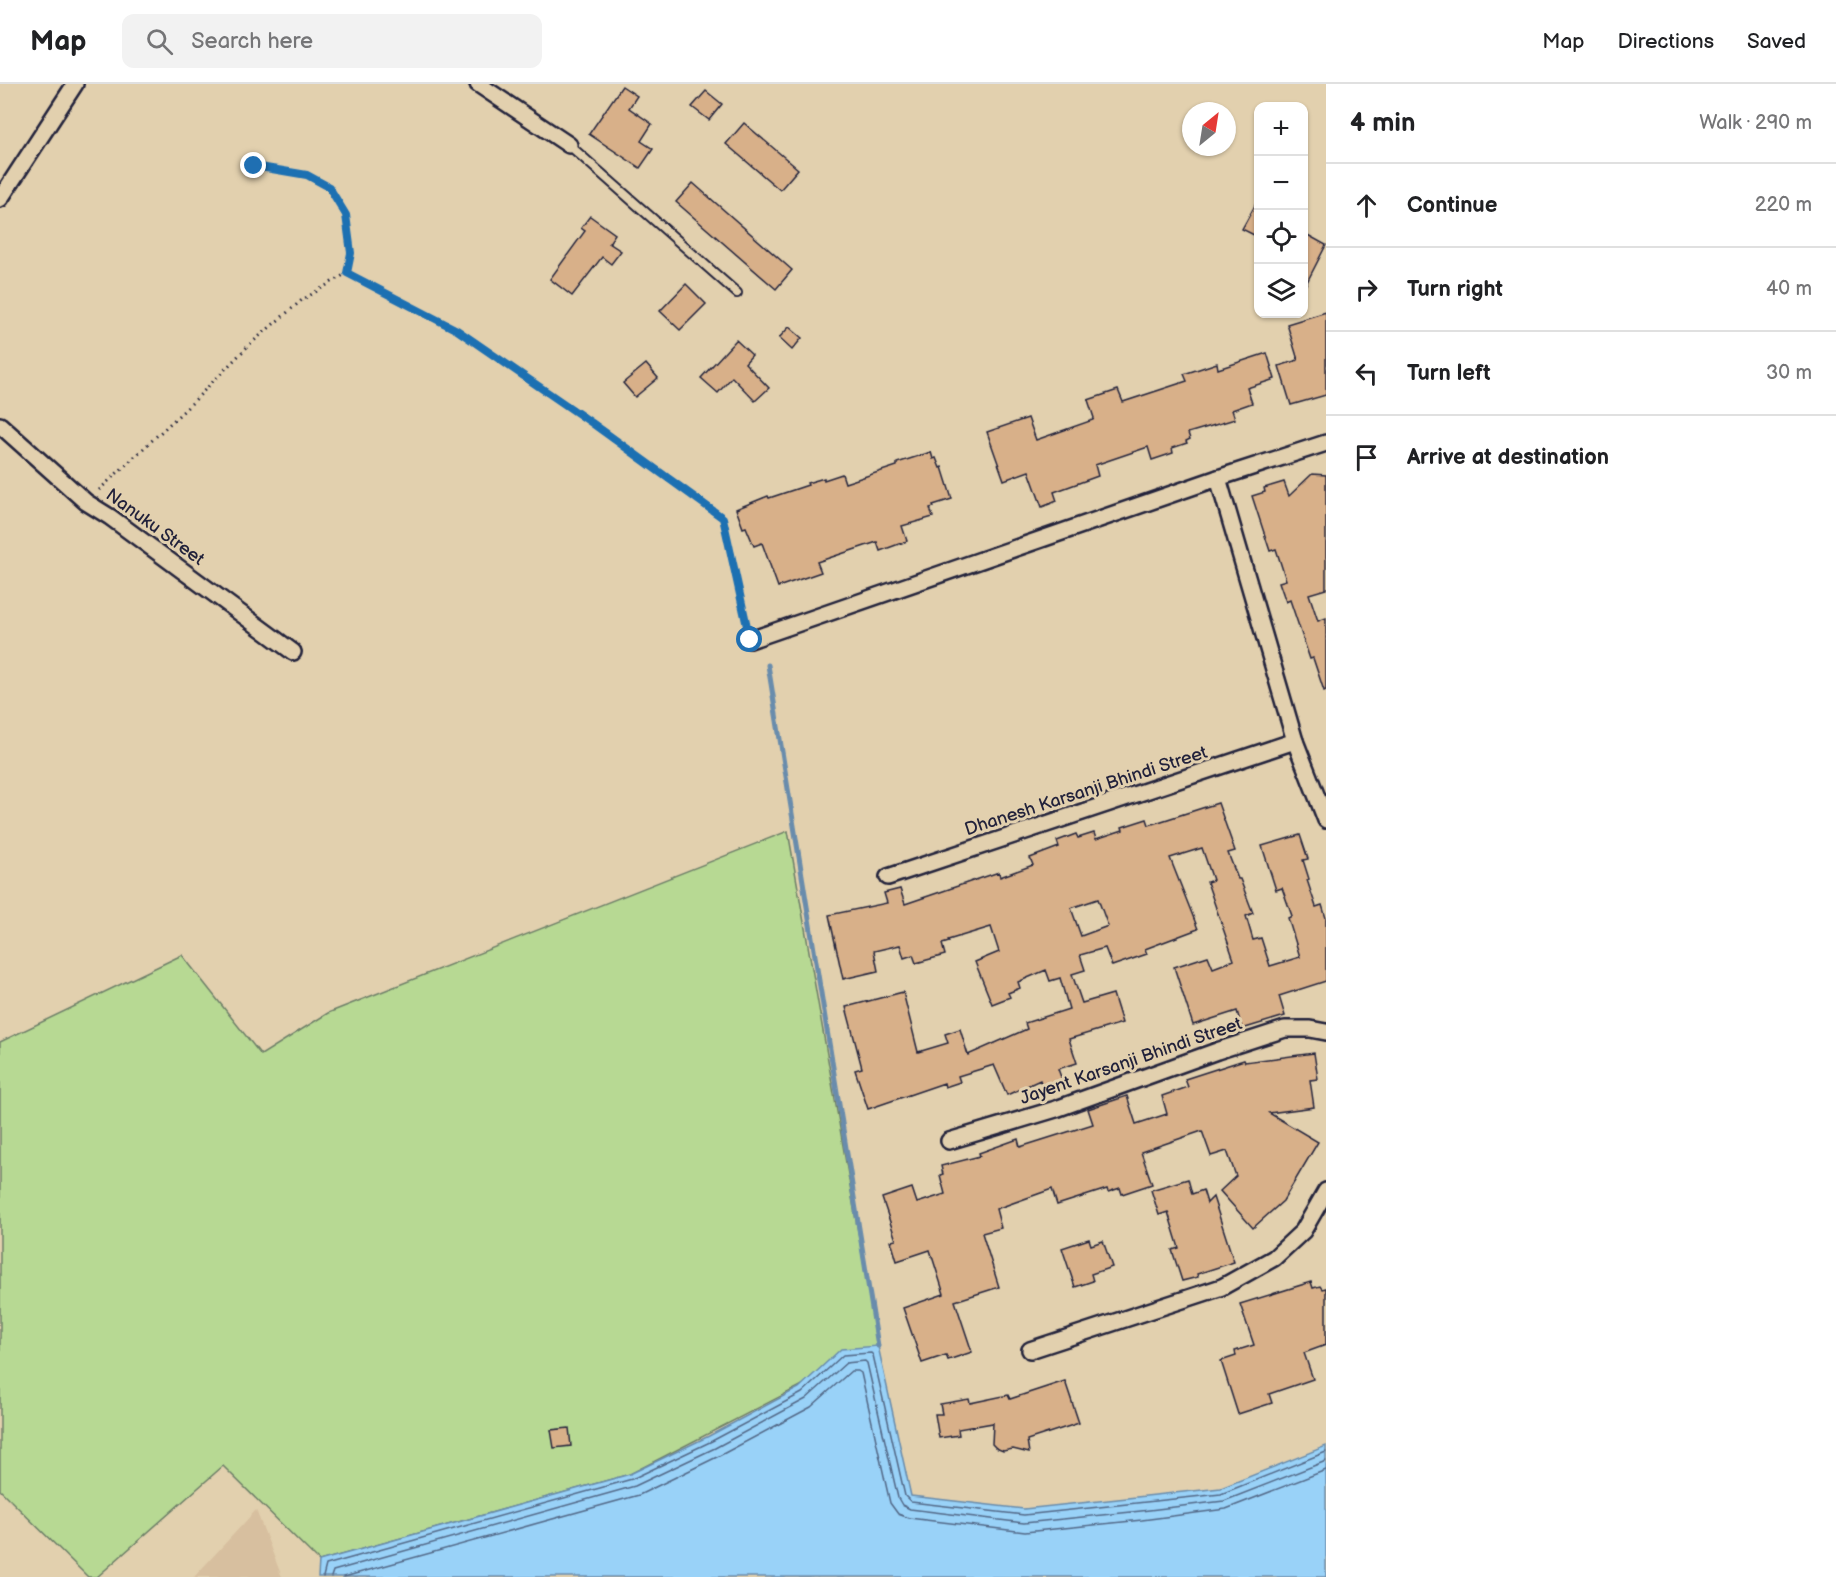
<!DOCTYPE html>
<meta charset="utf-8">
<style>
body{margin:0;font-family:"Balsamiq Sans",sans-serif;background:#f2f2f2;color:#202124}
.controls{position:absolute;right:18px;top:18px;display:grid;overflow:hidden;border-radius:12px;box-shadow:0 2px 4px #0004}
.controls button{width:54px;height:54px;display:grid;place-items:center;padding:0;border:0;border-bottom:2px solid #e0e0e0;background:#fff;color:#202124;font:30px sans-serif}
.compass{position:absolute;left:1182px;top:18px;width:54px;height:54px;border-radius:50%;background:#fff;box-shadow:0 2px 4px #0004;rotate:30deg}
.stop{position:absolute;width:18px;height:18px;margin:-14px;border:4px solid #1f6fb2;border-radius:50%;background:#fff}
.stop.end{background:#1f6fb2;border-color:#fff;box-shadow:0 2px 6px #0008}
.list{margin:0;padding:0;list-style:none}
h2{display:flex;justify-content:space-between;align-items:center;height:78px;margin:0;padding:0 24px;font-size:26px}
h2 small{font-size:20px;font-weight:400;color:#757577}
.list li{display:grid;grid-template-columns:39px 1fr auto;gap:18px;align-items:center;box-sizing:border-box;height:84px;padding:0 24px;border-top:2px solid #e0e0e0}
.list b{display:block;font-size:22px;white-space:nowrap}
.list em{font-size:20px;font-style:normal;color:#757577}
.icon{flex:none;width:33px;height:33px;fill:none;stroke:currentColor;stroke-width:2;stroke-linecap:round;stroke-linejoin:round}
.map{position:relative;flex:none;width:1326px;height:1493px;overflow:hidden}
header{display:flex;align-items:center;gap:36px;box-sizing:border-box;height:84px;padding:0 30px;background:#fff;border-bottom:2px solid #e0e0e0}
header strong{font-size:28px}
nav{display:flex;gap:33px;margin-inline-start:auto;font-size:21px}
.search{width:420px;height:54px;background:#f2f2f2;display:flex;align-items:center;gap:15px;box-sizing:border-box;padding:0 21px;border-radius:12px;color:#757577;font-size:22px}
main{display:flex}
aside{flex:1;background:#fff}
.map>svg:first-child{display:block}
</style>
<header>
<strong>Map</strong>
<div class="search"><svg class="icon" aria-label="search" viewBox="0 0 24 24"><circle cx="10" cy="10" r="6"/><path d="M15 15l6 6"/></svg>Search here</div>
<nav><a>Map</a><a>Directions</a><a>Saved</a></nav>
</header>
<main>
<div class="map">
<svg width="1326" height="1493" viewBox="0 0 1326 1493">
<rect width="100%" height="100%" fill="#e2d0ae"/>
<filter id="ink" filterUnits="userSpaceOnUse"><feTurbulence type="fractalNoise" baseFrequency=".0167" numOctaves="2"/><feDisplacementMap in="SourceGraphic" scale="12" xChannelSelector="R" yChannelSelector="G"/><feConvolveMatrix kernelMatrix="1 2 1 2 8 2 1 2 1" color-interpolation-filters="sRGB"/></filter>
<g filter="url(#ink)">
<polygon fill="#d7bf9f" points="256,1426 282,1493 194,1493"/>
<polygon fill="#b7d993" stroke="#6c7e67" stroke-width="1.5" points="788,747 878,1262 630,1390 319,1477 223,1382 97,1493 88,1493 0,1406 0,958 182,871 261,971 328,929"/>
<polygon fill="#99d2f8" stroke="#698cac" stroke-width="1.5" points="878,1262 911,1412 1024,1425 1221,1404 1326,1362 1326,1493 318,1493 319,1477 630,1390 709,1352 799,1304 841,1265"/>
<g fill="none" stroke-linecap="round" stroke-linejoin="round">
<g stroke="#526887" stroke-width="1.5">
<polyline points="323,1493 326,1481 632,1395 712,1357 802,1309 843,1271 871,1269 873,1271 905,1412 911,1418 1024,1431 1221,1410 1326,1368"/>
<polyline points="331,1493 333,1487 635,1402 715,1364 806,1315 846,1279 865,1277 867,1279 898,1414 902,1421 910,1425 1024,1439 1141,1427 1224,1417 1326,1377"/>
<polyline points="344,1493 639,1411 719,1372 811,1323 851,1287 858,1287 861,1289 890,1419 898,1430 909,1434 1025,1448 1142,1436 1226,1425 1326,1386"/>
</g>
<polyline stroke="#698cac" stroke-width="5" points="768,581 878,1262"/>
</g>
<g fill="#d8b089" stroke="#22223b" stroke-width="1.5" fill-rule="evenodd">
<polygon points="622,2 637,12 629,24 652,40 641,57 653,65 640,84 589,50"/>
<polygon points="706,7 722,20 709,36 692,23"/>
<polygon points="744,39 798,85 780,106 726,60"/>
<polygon points="693,99 792,186 776,205 676,118"/>
<polygon points="1258,116 1258,153 1242,145"/>
<polygon points="590,132 615,150 609,159 621,167 611,180 602,173 572,212 550,195 585,147 581,144"/>
<polygon points="1304,149 1326,161 1304,204"/>
<polygon points="686,200 706,220 680,246 660,227"/>
<polygon points="1326,228 1326,311 1291,321 1279,282 1298,276 1287,240"/>
<polygon points="789,243 802,254 792,266 779,254"/>
<polygon points="736,256 752,271 745,279 769,304 755,317 732,293 718,309 701,294"/>
<polygon points="1267,269 1275,295 1247,304 1252,319 1232,326 1235,335 1188,349 1190,355 1186,357 1187,359 1172,364 1173,369 1152,376 1148,363 1095,381 1098,392 1054,408 1057,417 1042,423 1029,387 1004,396 987,348 1028,334 1036,356 1093,336 1094,334 1088,316 1118,306 1123,318 1187,297 1184,290 1217,279 1218,285"/>
<polygon points="646,280 658,294 635,313 623,299"/>
<polygon points="931,368 933,375 936,374 940,384 942,383 952,415 933,421 934,423 930,424 933,433 902,442 907,457 880,467 877,458 817,478 821,488 778,503 762,459 754,462 746,443 743,444 736,425 768,412 769,414 808,401 807,399 824,394 824,396 842,390 845,399 897,382 897,379"/>
<polygon points="1312,390 1326,391 1326,505 1309,510 1318,537 1326,534 1326,606 1324,607 1313,574 1310,575 1290,516 1286,518 1279,498 1286,496 1276,465 1270,467 1252,412 1265,408 1264,404 1284,398 1289,412"/>
<path d="M 1218,719 L 1235,767 L 1228,769 L 1238,795 L 1240,795 L 1253,829 L 1246,832 L 1253,856 L 1261,854 L 1270,882 L 1300,873 L 1288,834 L 1292,832 L 1282,804 L 1276,806 L 1262,762 L 1300,751 L 1308,775 L 1303,776 L 1309,795 L 1307,796 L 1316,823 L 1322,821 L 1326,834 L 1326,897 L 1279,912 L 1285,932 L 1242,945 L 1237,927 L 1193,941 L 1174,883 L 1208,872 L 1213,884 L 1234,876 L 1207,798 L 1213,796 L 1202,764 L 1170,774 L 1198,845 L 1145,865 L 1147,870 L 1112,882 L 1105,864 L 1080,871 L 1085,886 L 1072,890 L 1082,919 L 1113,910 L 1122,939 L 1069,955 L 1077,979 L 1058,985 L 1065,1004 L 1051,1008 L 1049,1002 L 1043,1004 L 1040,996 L 1007,1011 L 994,981 L 958,992 L 960,998 L 945,1003 L 944,999 L 868,1025 L 855,986 L 862,984 L 846,923 L 903,908 L 918,968 L 948,959 L 945,950 L 960,945 L 968,971 L 1027,945 L 1025,939 L 1069,925 L 1060,894 L 1050,897 L 1046,886 L 1018,898 L 1020,904 L 1008,909 L 1010,913 L 992,920 L 975,878 L 999,868 L 991,843 L 948,856 L 949,858 L 942,860 L 945,871 L 916,879 L 913,871 L 904,874 L 900,861 L 874,867 L 878,887 L 843,895 L 829,831 L 887,819 L 884,809 L 900,805 L 905,820 L 999,788 L 1000,793 L 1033,781 L 1030,774 L 1059,763 L 1057,757 L 1076,750 L 1078,754 L 1094,749 L 1096,755 L 1123,746 L 1122,743 L 1147,735 L 1149,741 ZM 1098,815 L 1108,842 L 1081,852 L 1071,824 Z"/>
<polygon points="1314,969 1318,995 1310,996 1314,1023 1269,1029 1318,1058 1283,1117 1253,1144 1220,1107 1236,1092 1227,1067 1211,1072 1202,1047 1141,1068 1152,1100 1122,1110 1120,1104 1108,1108 1107,1105 1057,1121 1052,1105 996,1125 1001,1144 982,1149 999,1203 955,1217 972,1268 948,1276 946,1271 922,1279 903,1224 944,1210 930,1166 897,1177 891,1157 896,1156 882,1114 912,1104 917,1119 945,1110 940,1091 943,1090 941,1082 980,1072 979,1069 1018,1055 1020,1063 1093,1040 1088,1025 1127,1012 1136,1040 1167,1030 1162,1012 1188,1003 1185,995 1244,976 1245,978"/>
<polygon points="1188,1095 1192,1110 1203,1106 1207,1119 1213,1113 1234,1178 1197,1190 1198,1193 1182,1197 1172,1166 1179,1164 1168,1128 1159,1131 1151,1106"/>
<polygon points="1089,1155 1091,1161 1103,1157 1112,1183 1091,1190 1093,1197 1075,1203 1062,1164"/>
<polygon points="1311,1198 1313,1204 1320,1202 1322,1205 1326,1204 1326,1261 1304,1269 1313,1295 1269,1310 1272,1319 1238,1330 1221,1277 1236,1272 1235,1267 1254,1261 1240,1220"/>
<polygon points="1065,1297 1079,1339 1027,1356 1029,1369 1013,1365 1003,1367 996,1364 992,1360 993,1339 958,1345 959,1351 939,1354 935,1330 942,1330 940,1320 969,1315 970,1319 1008,1311 1010,1315"/>
<polygon points="569,1344 571,1362 554,1364 551,1346"/>
</g>
<g fill="none" stroke-linecap="round" stroke-linejoin="round">
<g stroke="#22223b" stroke-width="12">
<polyline id="lane" points="569,61 737,209"/>
</g>
<g stroke="#22223b" stroke-width="20">
<g id="street">
<polyline points="478,0 569,61"/>
<polyline points="0,115 75,0"/>
<polyline points="0,341 86,418 110,433 293,568"/>
<polyline points="1218,394 1295,657 1326,736"/>
<polyline points="750,556 1218,394 1326,359"/>
<polyline points="888,793 1295,657"/>
<polyline points="949,1057 1056,1025 1217,967 1285,945 1310,945 1326,948"/>
<polyline points="1030,1266 1222,1203 1274,1174 1303,1147 1326,1107"/>
</g>
</g>
<g stroke="#22223b" stroke-width="3" stroke-dasharray="1.5 4.5" stroke-linecap="butt">
<polyline points="254,82 307,91 329,103 346,131 351,169 347,189"/>
<polyline points="99,406 192,319 249,261 302,216 347,189 457,246 593,339 723,434 747,540"/>
</g>
<use href="#lane" stroke="#e2d0ae" stroke-width="8"/>
<use href="#street" stroke="#e2d0ae" stroke-width="15"/>
</g>
</g>
<g fill="none" stroke-linecap="round" stroke-linejoin="round" filter="url(#ink)">
<polyline stroke="#1f6fb2" stroke-width="8" points="254,82 307,91 329,103 346,131 351,169 347,189 457,246 592,339 723,434 750,556"/>
</g>
<g text-anchor="middle" dominant-baseline="central" stroke-width="6" stroke-linejoin="round" paint-order="stroke">
<g font-size="18" fill="#22223b" stroke="#e2d0ae">
<text transform="translate(155 443) rotate(36)">Nanuku Street</text>
<text transform="translate(1086 707) rotate(-18)">Dhanesh Karsanji Bhindi Street</text>
<text transform="translate(1131 977) rotate(-19)">Jayent Karsanji Bhindi Street</text>
</g>
</g>
</svg>
<div class="controls">
<button>+</button>
<button>−</button>
<button><svg class="icon" aria-label="locate" viewBox="0 0 24 24"><circle cx="12" cy="12" r="6"/><path d="M12 2v4M12 18v4M2 12h4M18 12h4"/></svg></button>
<button><svg class="icon" aria-label="layers" viewBox="0 0 24 24"><path d="M12 4l9 5-9 5-9-5zM3 14l9 5 9-5"/></svg></button>
</div>
<svg class="compass" viewBox="-18 -18 36 36"><path d="M0-13l5 13h-10z" fill="#e53935"/><path d="M0 13l5-13h-10z" fill="#757577"/></svg>
<div class="stop" style="left:750px;top:556px"></div>
<div class="stop end" style="left:254px;top:82px"></div>
</div>
<aside>
<h2>4 min<small>Walk · 290 m</small></h2>
<ul class="list">
<li><svg class="icon" aria-label="ahead" viewBox="0 0 24 24"><path d="M12 20V5M6 11l6-6 6 6"/></svg><div><b>Continue</b></div><em>220 m</em></li>
<li><svg class="icon" aria-label="right" viewBox="0 0 24 24"><path d="M7 20v-9h11M14 6l5 5-5 5"/></svg><div><b>Turn right</b></div><em>40 m</em></li>
<li><svg class="icon" aria-label="left" viewBox="0 0 24 24"><path d="M17 20v-9H6M10 6l-5 5 5 5"/></svg><div><b>Turn left</b></div><em>30 m</em></li>
<li><svg class="icon" aria-label="arrive" viewBox="0 0 24 24"><path d="M6 21V4h12l-3 4 3 4H6"/></svg><div><b>Arrive at destination</b></div></li>
</ul>
</aside>
</main>
